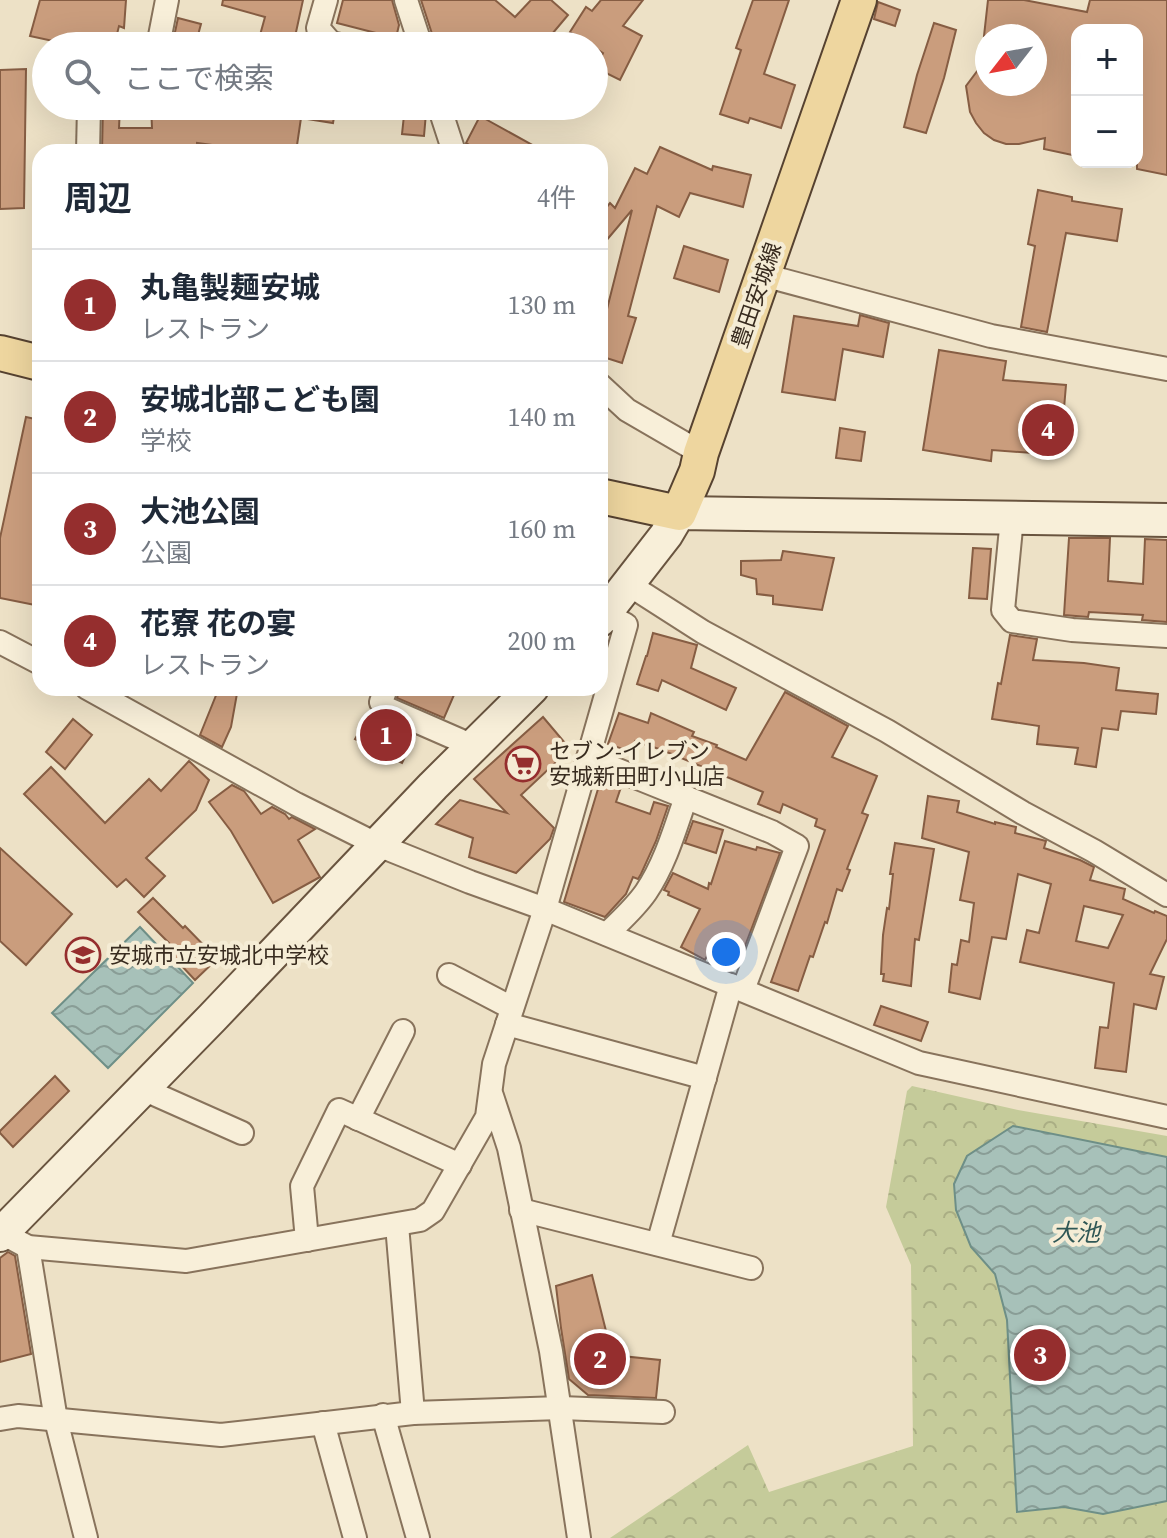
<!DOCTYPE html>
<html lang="ja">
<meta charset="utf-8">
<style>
body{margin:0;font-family:"Source Serif 4","Noto Sans JP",serif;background:#f6f6f7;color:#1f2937}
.controls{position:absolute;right:24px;top:24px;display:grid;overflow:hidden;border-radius:16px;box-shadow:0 8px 32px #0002}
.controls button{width:72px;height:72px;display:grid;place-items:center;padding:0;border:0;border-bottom:2px solid #e0e1e3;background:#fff;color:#1f2937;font:40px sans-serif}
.compass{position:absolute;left:975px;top:24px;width:72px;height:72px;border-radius:50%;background:#fff;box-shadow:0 8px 32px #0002;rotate:239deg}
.you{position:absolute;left:726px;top:952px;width:28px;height:28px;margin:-20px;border:6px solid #fff;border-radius:50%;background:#1a73e8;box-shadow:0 0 0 12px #1a73e833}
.badge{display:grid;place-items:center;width:52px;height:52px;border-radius:50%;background:#952e2e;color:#fff;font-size:26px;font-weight:700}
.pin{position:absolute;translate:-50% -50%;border:4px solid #fff;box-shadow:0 2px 8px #0006}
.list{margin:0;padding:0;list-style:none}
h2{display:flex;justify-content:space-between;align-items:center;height:104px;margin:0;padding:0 32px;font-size:34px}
h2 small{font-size:26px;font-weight:400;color:#747a83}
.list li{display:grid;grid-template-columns:52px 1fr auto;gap:24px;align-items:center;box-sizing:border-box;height:112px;padding:0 32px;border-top:2px solid #e0e1e3}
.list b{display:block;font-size:30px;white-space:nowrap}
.list p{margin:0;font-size:26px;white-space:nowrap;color:#747a83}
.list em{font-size:26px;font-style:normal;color:#747a83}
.icon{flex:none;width:44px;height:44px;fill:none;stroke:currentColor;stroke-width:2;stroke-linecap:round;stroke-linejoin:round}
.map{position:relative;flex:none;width:1167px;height:1538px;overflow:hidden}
.search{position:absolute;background:#fff;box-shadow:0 8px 32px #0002;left:32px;top:32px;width:576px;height:88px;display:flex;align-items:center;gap:20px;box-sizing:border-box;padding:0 28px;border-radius:44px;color:#747a83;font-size:30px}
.panel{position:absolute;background:#fff;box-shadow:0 8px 32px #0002;left:32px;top:144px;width:576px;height:552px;border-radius:24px}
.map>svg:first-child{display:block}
</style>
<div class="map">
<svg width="1167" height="1538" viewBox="0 0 1167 1538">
<defs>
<pattern id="forest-crowns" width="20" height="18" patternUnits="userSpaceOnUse" patternTransform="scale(2)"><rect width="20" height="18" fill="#c5cb9a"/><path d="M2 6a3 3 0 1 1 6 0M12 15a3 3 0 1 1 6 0" fill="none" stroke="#aaae84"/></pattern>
<pattern id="water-waves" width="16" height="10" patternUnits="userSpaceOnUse" patternTransform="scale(2)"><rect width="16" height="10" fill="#a7c1b9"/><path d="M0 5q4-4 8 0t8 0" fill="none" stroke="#899d96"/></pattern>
</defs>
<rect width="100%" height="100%" fill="#ede1c6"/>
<polygon fill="url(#forest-crowns)" points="912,1086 1018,1110 1167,1136 1167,1538 610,1538 748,1445 769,1492 913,1446 911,1265 886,1207 907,1091"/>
<g fill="url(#water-waves)" stroke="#6e8f87" stroke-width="2">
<polygon points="140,927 193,983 108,1068 52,1013"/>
<polygon points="1013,1126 1167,1157 1167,1501 1103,1514 1064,1507 1017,1512 1007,1320 995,1274 971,1247 956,1210 954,1184 967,1156"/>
</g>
<g fill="#ca9d7d" stroke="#865d43" stroke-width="2" fill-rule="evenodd">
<polygon points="40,0 126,0 124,28 119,26 114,46 76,46 30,36"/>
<polygon points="223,0 303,0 293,46 257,46 265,17 222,5"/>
<polygon points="343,0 392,0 399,25 395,42 375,37 376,33 337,23"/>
<polygon points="421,0 495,0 515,17 531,0 551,0 568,15 542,46 507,46 497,38 491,46 436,46"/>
<polygon points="601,0 643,0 623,26 642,36 620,80 596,68 603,53 570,32 586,7 592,11"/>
<polygon points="753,0 789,0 764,74 795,85 781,128 750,118 748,123 720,114 741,50 736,48"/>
<polygon points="988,0 1024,0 1087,12 1090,0 1167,0 1167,175 1137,169 1137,30 1077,30 1077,156 1044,149 1045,138 1019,144 1006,144 994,140 984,133 976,123 970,112 966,86 987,58 987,84 1035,84 1035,36 984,36"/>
<polygon points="878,2 900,10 895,26 874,19"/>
<polygon points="178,18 201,24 195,46 172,46"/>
<polygon points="934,23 956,30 944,78 926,133 904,127 917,75"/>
<polygon points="26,69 24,208 0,209 0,70"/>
<polygon points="103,106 120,106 119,128 152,128 151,106 336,106 333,123 301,118 296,152 263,152 197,143 197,152 102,152"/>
<polygon points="405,106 425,106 426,113 424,136 402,134"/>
<polygon points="480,116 545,152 482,152 466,143"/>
<polygon points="660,147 712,170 713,166 751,175 743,207 690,193 679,217 657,206 628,316 636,318 622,363 600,356 600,307 607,309 632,210 600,248 600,215 610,203 615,208 635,168 647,174"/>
<polygon points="1038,190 1072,197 1072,201 1122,209 1117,241 1066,233 1047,332 1021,327 1035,246 1028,244"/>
<polygon points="684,246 728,260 719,292 674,278"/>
<polygon points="860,315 889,323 883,357 843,349 835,400 782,392 794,316 858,326"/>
<polygon points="939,350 1006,361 1003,380 1066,385 1060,455 992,450 991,461 923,450"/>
<polygon points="26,417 40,420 40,606 0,598 0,538"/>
<polygon points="840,428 865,432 861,461 836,458"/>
<polygon points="1069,538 1110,538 1108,581 1143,584 1145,539 1167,540 1167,622 1142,620 1143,615 1089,612 1088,617 1064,615"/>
<polygon points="973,548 991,549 987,599 969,598"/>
<polygon points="783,551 834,558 822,610 773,604 773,596 757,594 756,579 741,575 741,561 781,560"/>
<polygon points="653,633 697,645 691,668 736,688 726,710 662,680 658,691 637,684 646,656 647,656"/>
<polygon points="1010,635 1037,639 1033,660 1084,663 1119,668 1116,690 1158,694 1156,714 1121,711 1118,730 1102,728 1096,767 1075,764 1078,748 1037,744 1039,726 992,719 998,683 1001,684"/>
<polygon points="219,688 238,688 231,727 222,747 200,735"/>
<polygon points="400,688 457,688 444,718 397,698"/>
<polygon points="785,692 848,726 832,757 877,776 862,813 868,815 847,869 850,870 842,891 837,889 827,923 825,922 813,957 810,956 798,991 771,982 825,830 815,826 817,819 783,804 780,813 758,804 763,792 662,750 635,741 631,752 608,744 619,713 648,723 651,713 694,732 692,736 717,745 716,747 746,760"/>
<polygon points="371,712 380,721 415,736 402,763 355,739"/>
<polygon points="543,717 570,749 521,795 554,828 550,839 516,873 469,857 473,838 436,824 460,800 507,813 474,779"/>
<polygon points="73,719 92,735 65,769 46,752"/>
<polygon points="189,761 209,780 196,810 146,858 165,876 144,897 126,879 117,887 24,794 51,767 105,823 149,779 161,791"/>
<polygon points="601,779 621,787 616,802 650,814 654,802 668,806 656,841 641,874 638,879 633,877 626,894 605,917 564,902"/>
<polygon points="232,785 244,791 261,814 272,807 285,814 289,819 292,817 315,829 298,840 320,877 273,903 231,831 209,802"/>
<path d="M 928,796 L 959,801 L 957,812 L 995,824 L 995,822 L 1016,827 L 1015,833 L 1046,841 L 1044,848 L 1080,860 L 1094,867 L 1090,880 L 1125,889 L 1123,899 L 1154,913 L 1155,911 L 1167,916 L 1167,939 L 1150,974 L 1164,977 L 1156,1009 L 1134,1004 L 1126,1072 L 1095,1068 L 1100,1027 L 1108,1028 L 1114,983 L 1020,962 L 1027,930 L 1039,933 L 1051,884 L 1018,874 L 1006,939 L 992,937 L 980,999 L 949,992 L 952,964 L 957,965 L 961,940 L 969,942 L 974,903 L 960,900 L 969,852 L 922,838 ZM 1084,906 L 1123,915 L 1108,948 L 1076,941 Z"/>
<polygon points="693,821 723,830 716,853 685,843"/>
<polygon points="725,841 756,850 757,847 780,853 739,962 710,950 705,960 681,947 700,909 668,895 669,892 664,890 673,873 708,889 709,883 711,884"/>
<polygon points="895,843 934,849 919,940 915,939 911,986 883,981 884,974 881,974 883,935 887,908 889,909 893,874 890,874"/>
<polygon points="0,848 72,914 26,965 0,941"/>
<polygon points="153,898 183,928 185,926 217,959 195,980 164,947 169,943 138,912"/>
<polygon points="881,1006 928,1022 921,1041 874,1025"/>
<polygon points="55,1076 69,1091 13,1147 0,1133 0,1131"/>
<polygon points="8,1252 15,1256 31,1354 0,1362 0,1258"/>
<polygon points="592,1275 612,1355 660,1360 656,1398 588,1395 569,1379 561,1328 556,1286"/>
</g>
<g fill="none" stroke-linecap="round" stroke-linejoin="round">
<g stroke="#88735c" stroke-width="26">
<g id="street">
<polyline points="326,0 318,28 331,43 344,46"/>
<polyline points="406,0 421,46"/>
<polyline points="158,46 167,0"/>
<polyline points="439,106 454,152"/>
<polyline points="88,152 89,106"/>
<polyline points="763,275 991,336 1167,369"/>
<polyline points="600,385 627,410 701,453"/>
<polyline points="1012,518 1003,610 1012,621 1072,630 1167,636"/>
<polyline points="628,584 703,632 887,731 1023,813 1094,851 1167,895"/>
<polyline points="0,642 40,663"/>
<polyline points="87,688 296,804 378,845 470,882 545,909 919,1063 1167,1117"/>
<polyline points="386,688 381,702 386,708 473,746"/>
<polyline points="588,758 772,832 797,846 743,990"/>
<path d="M 607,934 C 620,921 635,908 646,892 C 665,864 675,829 686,797"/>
<polyline points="449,975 512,1008"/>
<polyline points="507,1024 705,1078"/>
<polyline points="143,1089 242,1133"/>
<polyline points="492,1096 509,1148 551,1351 579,1538"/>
<polyline points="358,1119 403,1031"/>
<polyline points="521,1210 751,1268"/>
<polyline points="397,1225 413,1413"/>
<polyline points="2,1233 28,1247 186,1261 420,1220 433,1211 487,1117 494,1064 545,909 626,625 606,614"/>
<polyline points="307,1240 302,1186 339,1110 460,1165"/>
<polyline points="658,1244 731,985"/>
<polyline points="28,1247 56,1420 86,1538"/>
<polyline points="383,1415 418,1538"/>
<polyline points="0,1419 18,1416 221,1435 413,1413 561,1408 663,1412"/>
<polyline points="323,1423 355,1538"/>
</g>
</g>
<g stroke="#69543f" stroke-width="36">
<g id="secondary">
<polyline points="600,620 666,535 679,513 1167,520"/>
<polyline points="0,1235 212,1018 433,786 532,688"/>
</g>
</g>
<g stroke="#564230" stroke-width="38">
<g id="primary">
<polyline points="0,353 40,363"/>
<polyline points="600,496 679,513 697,471 701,453 859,0"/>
</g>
</g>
<use href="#street" stroke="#f8efd9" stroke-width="22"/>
<use href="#secondary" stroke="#f8efd9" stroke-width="32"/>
<use href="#primary" stroke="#eed69f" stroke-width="34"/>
</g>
<defs>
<g id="supermarket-ring" transform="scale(1.8)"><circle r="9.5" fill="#f5ecd5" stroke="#952e2e" stroke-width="1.5"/><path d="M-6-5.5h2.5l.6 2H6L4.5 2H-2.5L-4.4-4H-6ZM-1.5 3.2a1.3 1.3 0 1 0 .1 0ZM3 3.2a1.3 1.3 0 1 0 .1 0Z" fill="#952e2e"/></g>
<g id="school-ring" transform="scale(1.8)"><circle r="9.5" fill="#f5ecd5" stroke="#952e2e" stroke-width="1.5"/><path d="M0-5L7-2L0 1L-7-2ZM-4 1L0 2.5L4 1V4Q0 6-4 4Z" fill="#952e2e"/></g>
</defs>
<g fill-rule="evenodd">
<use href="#supermarket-ring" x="523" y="764"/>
<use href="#school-ring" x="83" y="955"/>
</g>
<g text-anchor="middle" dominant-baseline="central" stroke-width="8" stroke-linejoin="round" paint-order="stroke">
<g font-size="22" fill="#382b1f" stroke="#f5ecd5">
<text transform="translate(756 295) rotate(-71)">豊田安城線</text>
</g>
<g font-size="22" fill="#382b1f" stroke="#f5ecd5" text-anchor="start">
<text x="549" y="751">セブン-イレブン<tspan x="549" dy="25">安城新田町小山店</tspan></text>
<text x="109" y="955">安城市立安城北中学校</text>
</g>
<g font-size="24" font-style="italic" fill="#2f5755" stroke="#f5ecd5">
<text x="1076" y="1232">大池</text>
</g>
</g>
</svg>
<div class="controls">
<button>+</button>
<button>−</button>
</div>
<svg class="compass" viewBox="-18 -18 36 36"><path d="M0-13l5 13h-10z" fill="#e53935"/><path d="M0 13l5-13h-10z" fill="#747a83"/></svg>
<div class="you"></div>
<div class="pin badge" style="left:386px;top:735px">1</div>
<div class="pin badge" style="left:600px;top:1359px">2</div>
<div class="pin badge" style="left:1040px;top:1355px">3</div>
<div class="pin badge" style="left:1048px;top:430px">4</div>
<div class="search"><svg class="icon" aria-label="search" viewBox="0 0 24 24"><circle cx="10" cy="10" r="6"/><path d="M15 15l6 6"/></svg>ここで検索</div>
<section class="panel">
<h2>周辺<small>4件</small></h2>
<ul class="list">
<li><span class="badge">1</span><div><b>丸亀製麺安城</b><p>レストラン</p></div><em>130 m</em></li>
<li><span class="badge">2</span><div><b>安城北部こども園</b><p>学校</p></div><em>140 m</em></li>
<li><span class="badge">3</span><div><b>大池公園</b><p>公園</p></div><em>160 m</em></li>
<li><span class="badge">4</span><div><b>花寮 花の宴</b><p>レストラン</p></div><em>200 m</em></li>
</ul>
</section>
</div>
